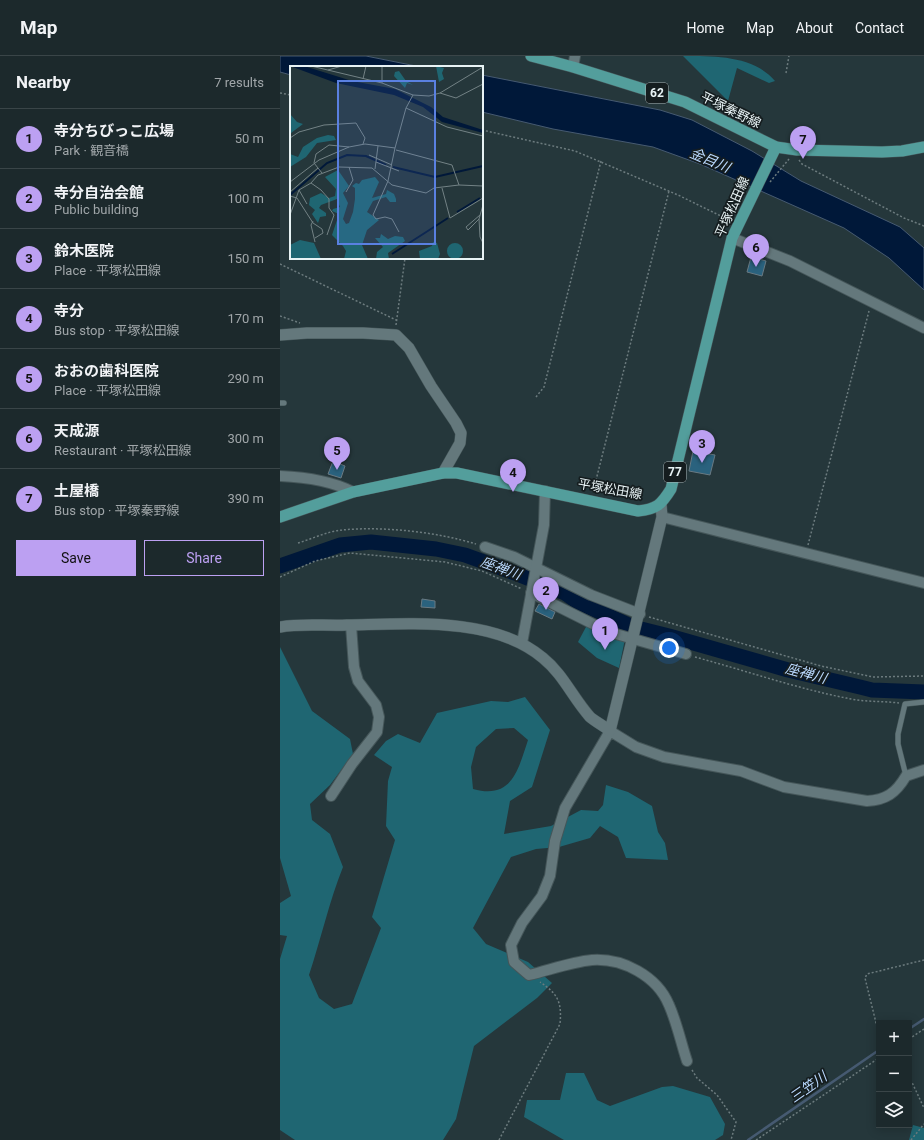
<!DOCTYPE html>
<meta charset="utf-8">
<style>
body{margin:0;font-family:Roboto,"Noto Sans JP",sans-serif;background:#293538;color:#f1f3f6}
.controls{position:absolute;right:12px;bottom:12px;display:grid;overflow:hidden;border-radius:0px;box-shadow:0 2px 10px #0003}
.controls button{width:36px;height:36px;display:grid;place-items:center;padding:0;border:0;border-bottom:1px solid #3a4548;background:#1c292c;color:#f1f3f6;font:20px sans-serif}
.you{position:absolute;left:389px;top:592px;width:14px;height:14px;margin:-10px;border:3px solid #fff;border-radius:50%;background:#1a73e8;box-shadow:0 0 0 6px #1a73e833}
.badge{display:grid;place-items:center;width:26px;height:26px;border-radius:50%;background:#bca0f2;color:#111;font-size:13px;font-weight:700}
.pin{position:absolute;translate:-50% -33px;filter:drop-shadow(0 1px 2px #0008)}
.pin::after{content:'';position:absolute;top:21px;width:14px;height:12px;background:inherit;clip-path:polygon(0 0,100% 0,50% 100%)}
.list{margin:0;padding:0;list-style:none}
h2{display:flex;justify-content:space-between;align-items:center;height:52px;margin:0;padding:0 16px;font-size:17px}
h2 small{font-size:13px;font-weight:400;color:#a0a6a9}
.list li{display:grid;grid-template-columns:26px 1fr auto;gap:12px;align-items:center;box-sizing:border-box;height:60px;padding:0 16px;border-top:1px solid #3a4548}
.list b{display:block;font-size:15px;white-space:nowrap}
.list p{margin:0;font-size:13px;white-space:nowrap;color:#a0a6a9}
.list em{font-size:13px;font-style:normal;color:#a0a6a9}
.actions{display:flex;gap:8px;padding:12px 16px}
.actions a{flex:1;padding:9px 0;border:1px solid #bca0f2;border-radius:0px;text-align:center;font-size:14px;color:#bca0f2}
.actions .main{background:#bca0f2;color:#111}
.icon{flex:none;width:22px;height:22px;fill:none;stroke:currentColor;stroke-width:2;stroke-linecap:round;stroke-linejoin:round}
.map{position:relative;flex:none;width:644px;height:1084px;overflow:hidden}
header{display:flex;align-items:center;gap:24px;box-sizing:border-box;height:56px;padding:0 20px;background:#1c292c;border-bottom:1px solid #3a4548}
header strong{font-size:19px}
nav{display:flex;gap:22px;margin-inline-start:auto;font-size:14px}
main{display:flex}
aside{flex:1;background:#1c292c}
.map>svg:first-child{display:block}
</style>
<header>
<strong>Map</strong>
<nav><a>Home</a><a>Map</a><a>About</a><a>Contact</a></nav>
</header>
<main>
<aside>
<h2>Nearby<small>7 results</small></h2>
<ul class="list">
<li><span class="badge">1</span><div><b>寺分ちびっこ広場</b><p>Park · 観音橋</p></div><em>50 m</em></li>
<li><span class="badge">2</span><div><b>寺分自治会館</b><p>Public building</p></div><em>100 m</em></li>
<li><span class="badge">3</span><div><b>鈴木医院</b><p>Place · 平塚松田線</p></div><em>150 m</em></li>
<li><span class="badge">4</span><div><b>寺分</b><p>Bus stop · 平塚松田線</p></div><em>170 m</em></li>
<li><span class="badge">5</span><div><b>おおの歯科医院</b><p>Place · 平塚松田線</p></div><em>290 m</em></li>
<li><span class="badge">6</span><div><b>天成源</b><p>Restaurant · 平塚松田線</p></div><em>300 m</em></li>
<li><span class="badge">7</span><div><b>土屋橋</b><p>Bus stop · 平塚秦野線</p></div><em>390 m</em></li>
</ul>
<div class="actions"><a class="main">Save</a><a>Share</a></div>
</aside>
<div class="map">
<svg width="644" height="1084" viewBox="0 0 644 1084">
<rect width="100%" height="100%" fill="#25373b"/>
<g fill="#1f6672" fill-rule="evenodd">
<path d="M 403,0 C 437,0 474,0 495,25 L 489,27 L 457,12 L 448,45 Z"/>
<polygon points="307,569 345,583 339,612 317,602 298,586"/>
<path d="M 0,591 L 32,655 L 70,683 L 73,698 L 50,729 L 30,748 L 32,764 L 50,778 L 63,811 C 49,846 41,883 29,919 L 39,942 L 54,953 L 72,948 L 101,872 L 92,861 L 115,784 L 106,770 L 108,725 L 112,711 L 94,699 L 106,685 L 118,678 L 140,687 L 157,657 L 211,645 L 228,646 L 245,641 L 270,674 L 252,731 L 230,745 L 224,778 L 271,770 L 301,754 L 318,755 L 323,749 L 326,729 L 348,736 L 372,750 L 378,776 L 385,787 L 388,804 L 346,802 L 338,781 L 320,770 L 310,782 L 279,791 L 256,793 L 231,801 L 193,872 L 206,888 L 248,906 L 272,927 L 257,942 L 194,990 L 176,1063 L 163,1084 L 15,1084 L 0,1074 L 0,903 L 7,880 L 0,879 L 0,847 L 11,840 L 0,802 ZM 234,672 L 248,684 C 238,714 232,744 193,733 L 191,711 L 196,691 L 216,673 Z"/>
<polygon points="286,1017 304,1017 317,1044 330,1050 382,1031 393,1030 430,1041 445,1068 443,1079 435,1084 284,1084 244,1061 247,1044 280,1044"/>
<polygon points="633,1069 644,1072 644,1084 629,1084"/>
</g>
<g fill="#001839" stroke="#465a71">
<polygon points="0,0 86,0 141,11 11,11 11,19 0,16"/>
<polygon points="202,19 380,54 412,64 472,95 521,125 620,171 644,192 644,234 609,202 564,172 420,108 373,91 273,73 202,56"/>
</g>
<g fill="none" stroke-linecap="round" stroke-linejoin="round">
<g stroke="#465a71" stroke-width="2.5">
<polyline points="629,973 644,963"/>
<polyline points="468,1084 599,994"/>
</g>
<polyline stroke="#001839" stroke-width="15" points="0,510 60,489 91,486 156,493 185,499 240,519 285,537 298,546 353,571 389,580 508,614 580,631 592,634 644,636"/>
</g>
<g fill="#2a627e" stroke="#697a83">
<polygon points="471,201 486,205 482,220 467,216"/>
<polygon points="413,395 435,399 430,419 409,415"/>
<polygon points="53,405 65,410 61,422 48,418"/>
<polygon points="142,543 155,545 155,552 141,551"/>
<polygon points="259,548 275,556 272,563 255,555"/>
</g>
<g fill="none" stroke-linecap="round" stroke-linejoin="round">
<g stroke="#455659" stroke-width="6">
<g id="service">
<polyline points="0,347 4,347"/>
<polyline points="626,720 618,688 618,678 625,648 644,646"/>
</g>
</g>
<g stroke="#455659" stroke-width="12">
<g id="minor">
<polyline points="293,11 295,0"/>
<polyline points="452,182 510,205 644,272"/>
<path d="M 0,420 C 24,421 52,425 73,436"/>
<polyline points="382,461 644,527"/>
<polyline points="205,491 234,501 311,539 360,558"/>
<polyline points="251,537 329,576 406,598"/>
<polyline points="242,587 264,469 265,435"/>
<polyline points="51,740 72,708 97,676 99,661 96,649 78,625 74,611 71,569"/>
<path d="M 407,1005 C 401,987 397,967 389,949 C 377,920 343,902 312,904 C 291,906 270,914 249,919 L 234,906 L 231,889 L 242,867 L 262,840 L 270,820 L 275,785 L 285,752 L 330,675 L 356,691 L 384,701 L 461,715 L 504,731 L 587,745 C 606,744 616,737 626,720 L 644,714"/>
</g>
</g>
<g stroke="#455659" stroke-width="12">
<g id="tertiary">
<polyline points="0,279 27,277 83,277 116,279 129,292 151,330 176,367 181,377 180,387 163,417"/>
<path d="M 0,571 C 21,567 45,570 67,569 C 127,568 214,560 263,602 C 283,618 293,642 310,661 C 316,666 324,670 330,675 L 382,461 L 381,448"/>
</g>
</g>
<g stroke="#455659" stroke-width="12">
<g id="primary">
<polyline points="251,0 293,11 405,46 496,91 517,94 602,96 622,95 644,91"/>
<path d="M 0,461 L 73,436 L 163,417 L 177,417 L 358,455 C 377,453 381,449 391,433 L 452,182 L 496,91"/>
</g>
</g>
<g stroke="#6c7b7e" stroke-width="1.5" stroke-dasharray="2 2" stroke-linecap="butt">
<polyline points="506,17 509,0"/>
<polyline points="0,37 11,39"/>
<polyline points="202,74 295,95 398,139 449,164"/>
<polyline points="519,104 522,108 624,162 644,170"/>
<polyline points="490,126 509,103"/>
<polyline points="0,208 116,264"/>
<polyline points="0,260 20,267"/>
<polyline points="116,269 125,202"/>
<polyline points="256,341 264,331 321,105"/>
<polyline points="313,436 389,135"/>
<path d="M 18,487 C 32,483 48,475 62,474 C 103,470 157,476 196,488"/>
<polyline points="528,489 589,255"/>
<polyline points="0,521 35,505 70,497 165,506 202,515 242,533"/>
<polyline points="369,561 541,610 593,621 644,620"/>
<path d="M 415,601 C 467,615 518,633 571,643 C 587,646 603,645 619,647"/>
<polyline points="599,979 585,922 587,918 644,904"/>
<polyline points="629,983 644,973"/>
<polyline points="412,1014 417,1022 437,1039 456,1066 451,1084"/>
<polyline points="629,1020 644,1052"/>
<path d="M 219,1084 L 280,968 C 282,946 278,938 260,926"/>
<polyline points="476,1084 599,1002"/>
<polyline points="631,1084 644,1068"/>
</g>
<use href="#service" stroke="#64787c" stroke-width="5"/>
<use href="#minor" stroke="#64787c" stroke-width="10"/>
<use href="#tertiary" stroke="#64787c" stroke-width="11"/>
<use href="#primary" stroke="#539e9c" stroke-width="11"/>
</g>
<g text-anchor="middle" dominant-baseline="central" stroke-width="3.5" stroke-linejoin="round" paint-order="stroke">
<g fill="#151d1f" stroke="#a9b3b5" stroke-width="1">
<rect x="366" y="27" width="22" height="20" rx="3"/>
<rect x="384" y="406" width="22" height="20" rx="3"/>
</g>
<g font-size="12" font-weight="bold" fill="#e8f3f5">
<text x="377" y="37">62</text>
<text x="395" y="416">77</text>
</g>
<g font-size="13" fill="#e8f3f5" stroke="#151d1f">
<text transform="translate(451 54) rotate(26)">平塚秦野線</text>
<text transform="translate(452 151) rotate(-66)">平塚松田線</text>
<text transform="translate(330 433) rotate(10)">平塚松田線</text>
</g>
<g font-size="14" font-style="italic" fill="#bad9fe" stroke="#151d1f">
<text transform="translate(430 104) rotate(23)">金目川</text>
<text transform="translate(221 512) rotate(20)">座禅川</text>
<text transform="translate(526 617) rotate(15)">座禅川</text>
<text transform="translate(528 1031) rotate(-35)">三笠川</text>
</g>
</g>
<g transform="translate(10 10)">
<rect width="193" height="193" fill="#25373b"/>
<path d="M 146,0 L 154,2 L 152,7 L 154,13 L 149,16 ZM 109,5 L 116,15 L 123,19 L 117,17 L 115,22 L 104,10 L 105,6 ZM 0,48 L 7,56 L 13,58 L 1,67 ZM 38,69 L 44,70 L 46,74 L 27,77 L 16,91 L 0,101 L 0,88 L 8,91 L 13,81 L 27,72 ZM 48,104 L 59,120 L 53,127 L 58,137 L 53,153 L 56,158 L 59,157 L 63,146 L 65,133 L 65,122 L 62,120 L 66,117 L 69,118 L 72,114 L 85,111 L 89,116 L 82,132 L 96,128 L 97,124 L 104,128 L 106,133 L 106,136 L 100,136 L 96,131 L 83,135 L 77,146 L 89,154 L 77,164 L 72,179 L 78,193 L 54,193 L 56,185 L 53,180 L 42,169 L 49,148 L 42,145 L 43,143 L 50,141 L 47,133 L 31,139 L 29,142 L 36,147 L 36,150 L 30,151 L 28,157 L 22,148 L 25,144 L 19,139 L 20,132 L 31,127 L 39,132 L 45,130 L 46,123 L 35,111 ZM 91,168 L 98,173 L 105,170 L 113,171 L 115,175 L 98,187 L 99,193 L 86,193 L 87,186 L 93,181 L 85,172 L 90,172 ZM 10,174 L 24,177 L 31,193 L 0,193 L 0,179 ZM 143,176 L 147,177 L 150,188 L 148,193 L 130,193 L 129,185 L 142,180 ZM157 185a8 8 0 1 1 16 0a8 8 0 1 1-16 0Z" fill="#1f6672"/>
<path d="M 0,0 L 14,0 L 62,15 L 105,23 L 141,41 L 153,51 L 193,64 L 193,67 L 152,56 L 133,41 L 104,29 L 46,17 Z" fill="#001839"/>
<path fill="none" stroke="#001839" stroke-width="2" d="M 103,101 L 145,111 L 193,100M 0,129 L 37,97 L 57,89 L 76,90 L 96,99M 167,146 L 190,132M 102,188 L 158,152"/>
<path fill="none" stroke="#738285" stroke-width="1" d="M 21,0 L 92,17 L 123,29 L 139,30 L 150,27 L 193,1M 38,4 L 52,0M 73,13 L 76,0M 92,17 L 92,0M 150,27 L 166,32 L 193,18M 116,42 L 157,61 L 193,70M 0,72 L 9,66 L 34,59 L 66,57 L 75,72 L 73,78M 105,82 L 98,115 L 83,149 L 86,153 L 95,151 L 102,153 L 109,166M 106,84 L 162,99 L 169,119M 79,89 L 102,99M 86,96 L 109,105M 85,103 L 88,80M 32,107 L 24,97 L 26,88 L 39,79 L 59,81M 0,116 L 29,94 L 59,81 L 75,78 L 105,82 L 116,42 L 123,29M 21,117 L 31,124 L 39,133 L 39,142 L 44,149 L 37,169M 152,122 L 160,152 L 193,132M 9,124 L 17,138M 0,126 L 28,102M 56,126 L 63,114 L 59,101M 0,130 L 7,132 L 23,157 L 32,163 L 33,167 L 25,172M 193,139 L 189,153 L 190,171 L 193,177M 0,149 L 9,124 L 21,117 L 28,109 L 49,101 L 82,102 L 102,119 L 136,127 L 144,122 L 169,119 L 193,120M 189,153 L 178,164 L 176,161 L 190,149M 23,155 L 21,159 L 25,176"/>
<path fill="#5a80e1" fill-opacity="0.15" stroke="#5a80e1" stroke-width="2" d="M 48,15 L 145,15 L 145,178 L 48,178 Z"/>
<rect width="193" height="193" fill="none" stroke="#e8f3f5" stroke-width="2"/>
</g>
</svg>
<div class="controls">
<button>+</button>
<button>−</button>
<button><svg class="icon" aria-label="layers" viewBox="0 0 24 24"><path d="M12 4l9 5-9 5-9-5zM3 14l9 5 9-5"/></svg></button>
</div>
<div class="you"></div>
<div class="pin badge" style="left:325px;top:594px">1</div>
<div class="pin badge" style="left:266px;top:554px">2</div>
<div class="pin badge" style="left:422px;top:407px">3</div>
<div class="pin badge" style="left:233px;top:436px">4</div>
<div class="pin badge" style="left:57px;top:414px">5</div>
<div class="pin badge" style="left:476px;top:211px">6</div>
<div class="pin badge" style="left:523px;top:103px">7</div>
</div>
</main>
